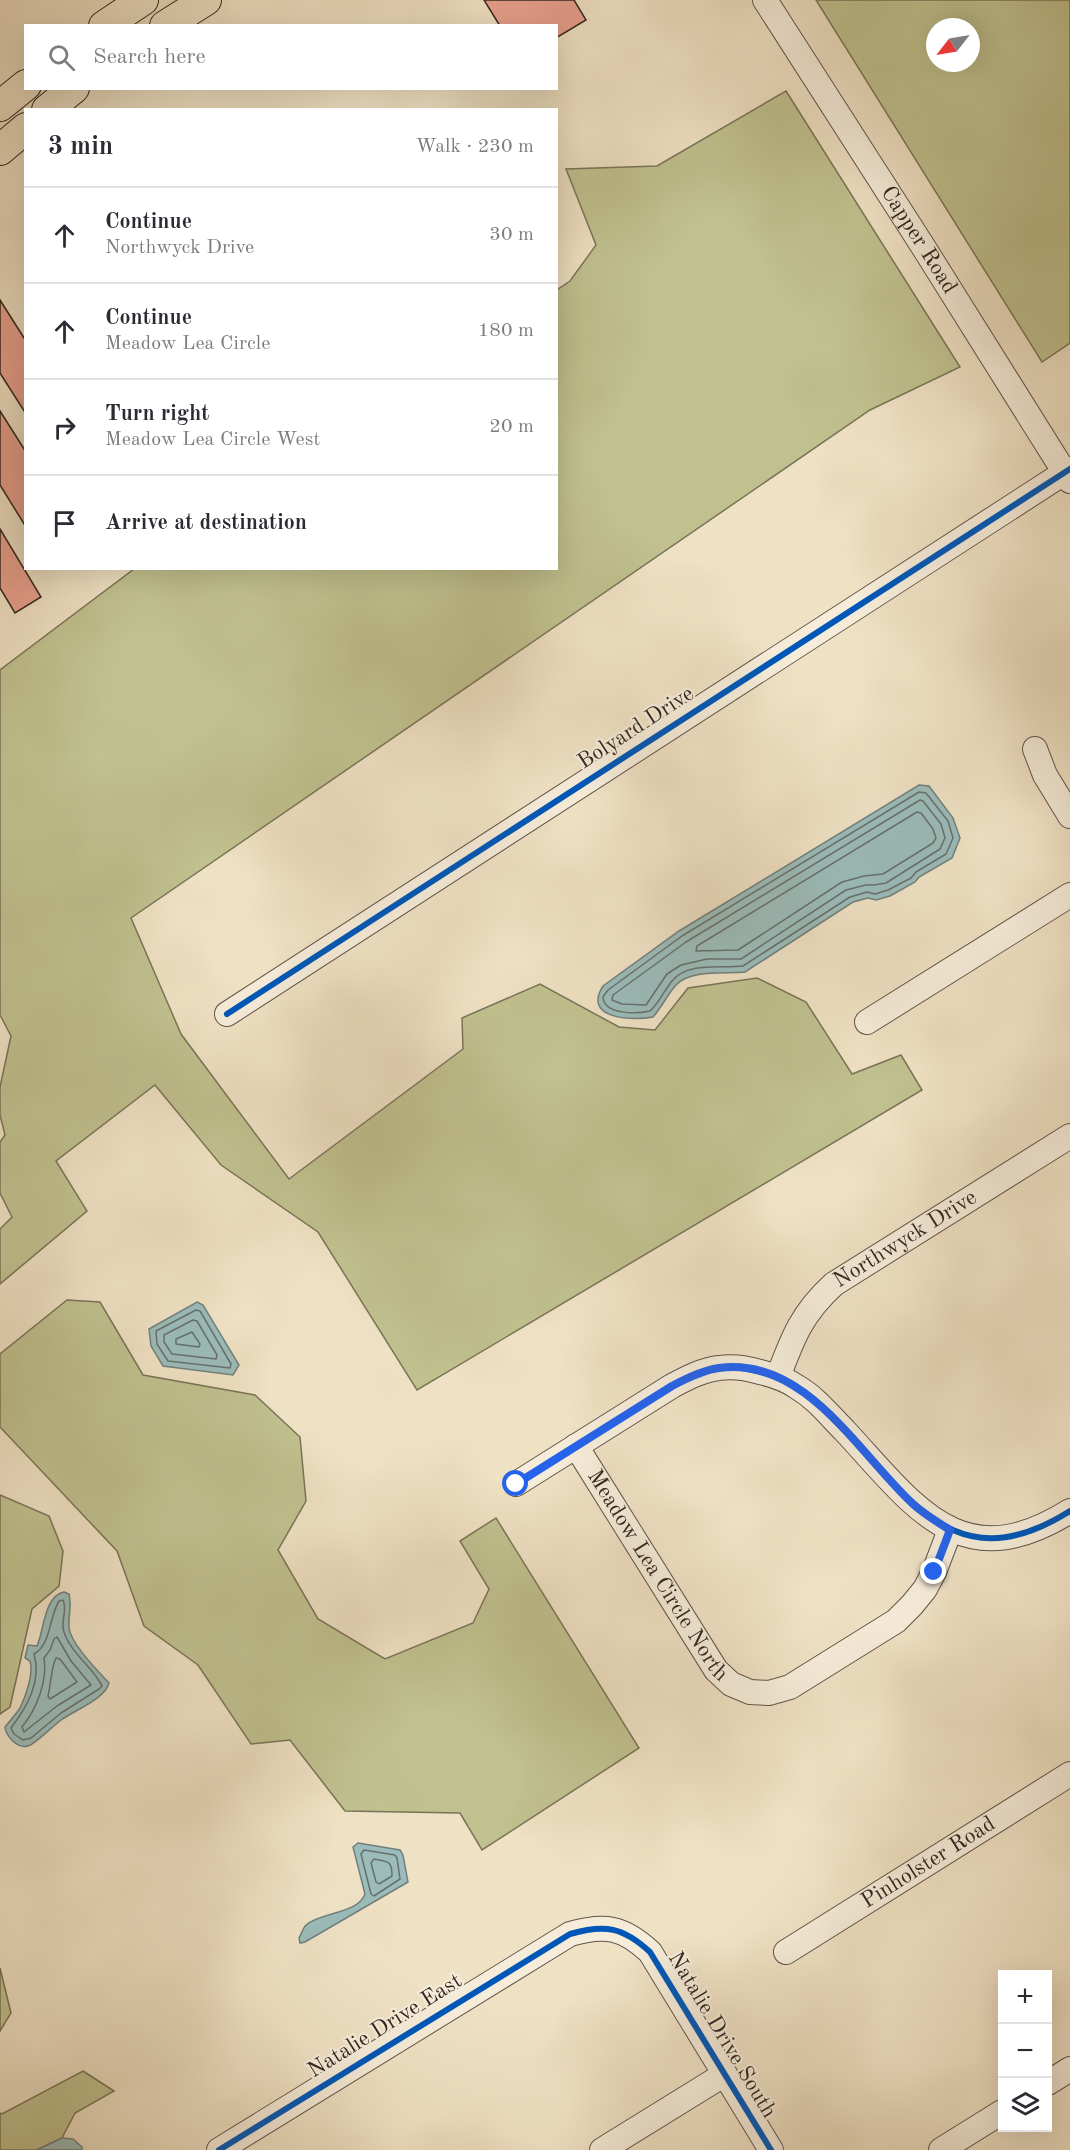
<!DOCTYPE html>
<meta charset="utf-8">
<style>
body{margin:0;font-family:"Old Standard TT",serif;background:#f7f7f7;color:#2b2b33}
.controls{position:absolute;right:18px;bottom:18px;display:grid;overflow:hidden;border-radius:0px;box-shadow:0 6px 24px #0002}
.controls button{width:54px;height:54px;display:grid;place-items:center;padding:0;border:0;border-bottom:2px solid #e1e1e2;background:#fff;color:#2b2b33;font:30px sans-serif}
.compass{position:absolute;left:926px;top:18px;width:54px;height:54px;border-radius:50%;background:#fff;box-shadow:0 6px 24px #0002;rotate:239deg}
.stop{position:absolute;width:18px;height:18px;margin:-14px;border:4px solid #2563eb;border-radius:50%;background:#fff}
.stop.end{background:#2563eb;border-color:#fff;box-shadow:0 2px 6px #0008}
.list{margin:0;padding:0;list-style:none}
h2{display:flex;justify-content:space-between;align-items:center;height:78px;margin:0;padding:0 24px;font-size:26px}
h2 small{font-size:20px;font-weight:400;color:#7c7c81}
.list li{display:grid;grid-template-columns:39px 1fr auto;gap:18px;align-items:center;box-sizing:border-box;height:96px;padding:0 24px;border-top:2px solid #e1e1e2}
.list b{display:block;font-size:22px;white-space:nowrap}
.list p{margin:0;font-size:20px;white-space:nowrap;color:#7c7c81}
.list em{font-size:20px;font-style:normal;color:#7c7c81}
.icon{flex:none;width:33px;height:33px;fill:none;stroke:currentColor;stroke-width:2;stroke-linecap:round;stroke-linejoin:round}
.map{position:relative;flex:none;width:1070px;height:2150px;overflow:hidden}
.search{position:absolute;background:#fff;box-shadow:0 6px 24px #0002;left:24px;top:24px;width:534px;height:66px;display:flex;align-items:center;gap:15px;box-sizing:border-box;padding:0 21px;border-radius:0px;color:#7c7c81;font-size:22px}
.panel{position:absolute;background:#fff;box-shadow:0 6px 24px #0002;left:24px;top:108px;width:534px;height:462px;border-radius:0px}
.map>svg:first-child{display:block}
</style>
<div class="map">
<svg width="1070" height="2150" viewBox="0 0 1070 2150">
<rect width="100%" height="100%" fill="#efe1c4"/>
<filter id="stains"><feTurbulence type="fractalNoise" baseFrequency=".00333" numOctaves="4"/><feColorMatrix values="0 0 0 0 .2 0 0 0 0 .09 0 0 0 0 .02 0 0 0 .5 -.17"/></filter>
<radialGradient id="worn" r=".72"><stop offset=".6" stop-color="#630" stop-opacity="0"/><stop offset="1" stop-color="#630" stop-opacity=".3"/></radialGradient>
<g fill="#c0c18f" stroke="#797458" stroke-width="1.5" fill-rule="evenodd">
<path d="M 816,0 L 1070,0 L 1070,343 L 1042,362 ZM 935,27 L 971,27 L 971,63 L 935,63 Z"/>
<polygon points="786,91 960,367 870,410 131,918 181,1034 289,1179 463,1049 462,1018 540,984 619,1027 655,1030 688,988 757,978 806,1002 852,1074 901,1055 922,1090 417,1390 318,1232 221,1165 155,1085 56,1161 87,1211 0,1284 0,1229 12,1217 0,1193 0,1142 5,1135 0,1115 0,1087 11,1036 0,1015 0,670 134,569 556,568 557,290 570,281 596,245 566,169 657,166"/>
<polygon points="67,1300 100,1302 143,1375 255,1395 300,1437 306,1501 278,1550 318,1619 385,1659 473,1623 489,1589 460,1541 496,1518 639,1748 482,1850 460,1813 345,1811 290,1740 251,1744 198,1665 144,1626 117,1551 0,1427 0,1354"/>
<polygon points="0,1495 49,1516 63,1551 59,1586 32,1609 10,1707 0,1714"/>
<polygon points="0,1968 11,2013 0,2031"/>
<polygon points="83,2071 114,2091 75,2113 62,2138 37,2150 0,2150 0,2113 2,2114"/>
</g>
<g fill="#9bbcba" stroke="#71807d" stroke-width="1.5">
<path d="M 919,785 L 929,786 L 953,818 L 960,838 L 952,858 L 919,877 L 915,882 L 890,896 L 876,900 L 868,898 L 853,902 L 745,972 C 725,974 690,969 676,985 C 667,995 662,1007 653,1017 C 632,1021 582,1019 603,986 L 679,931 Z"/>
<polygon points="197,1302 203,1305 239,1365 233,1375 163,1366 151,1346 149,1329"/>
<path d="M 64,1592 L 69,1594 C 72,1608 68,1616 69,1628 C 71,1644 98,1671 109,1683 C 105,1699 75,1710 61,1720 C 54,1725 34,1745 28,1746 C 17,1749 6,1736 5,1727 C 10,1721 16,1714 20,1708 C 26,1696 34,1673 30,1661 L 25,1658 L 28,1645 L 37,1646 C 44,1631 44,1596 64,1592 Z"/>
<path d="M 358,1843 L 400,1850 L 403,1855 L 408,1882 L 305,1942 L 300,1943 L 299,1938 C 301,1935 303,1928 306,1925 C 320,1912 358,1914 365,1894 L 353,1847 Z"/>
<polygon points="62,2138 73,2139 82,2147 82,2150 37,2150"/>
</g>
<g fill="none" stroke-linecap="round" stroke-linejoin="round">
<g stroke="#66716e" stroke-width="1.5">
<path d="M 919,792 L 926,793 L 948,821 L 953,838 L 946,854 L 916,872 L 911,878 L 888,890 L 875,894 L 867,892 L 850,897 L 743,966 C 721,969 688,961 672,981 C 664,991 659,1003 650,1011 C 637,1014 604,1015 603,997 L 608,990 L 682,936 Z"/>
<polygon points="920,800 923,801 941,824 945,838 940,849 886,883 874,885 866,885 846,890 741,959 707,959 681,965 667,974 646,1005 622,1004 612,1000 613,995 686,942"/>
<polygon points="917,812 921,813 933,829 936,838 933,843 883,874 864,876 842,882 738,950 696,951 697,946"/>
<polygon points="196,1310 200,1311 231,1364 230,1368 168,1361 157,1344 156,1331"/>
<polygon points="193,1320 197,1321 217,1355 216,1359 172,1354 164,1342 164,1335"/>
<polygon points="192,1332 200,1344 199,1347 176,1344 176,1339"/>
<path d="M 63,1600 C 68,1610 60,1622 64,1632 C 71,1654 95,1669 102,1686 L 99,1689 L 61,1713 L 31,1738 L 23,1740 L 14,1734 L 11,1728 C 27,1707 42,1681 34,1654 C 51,1645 49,1617 59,1601 Z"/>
<path d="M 57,1637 L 71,1661 L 91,1685 L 57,1706 L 24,1732 L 22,1727 C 36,1710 48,1681 44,1658 L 50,1650 L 54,1639 Z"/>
<path d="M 56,1658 L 60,1659 L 77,1682 L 50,1699 L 48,1696 C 51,1684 51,1668 56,1658 Z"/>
<polygon points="364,1850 395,1855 397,1858 400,1879 374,1896 371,1894 361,1854"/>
<path d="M 374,1859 C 388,1862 392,1860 392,1876 L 379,1884 L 376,1882 L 371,1863 Z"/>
</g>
</g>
<g fill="#e8a08d" stroke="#322622" stroke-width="1.5">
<polygon points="484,0 574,0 586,20 556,38 556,26 500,26"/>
<polygon points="0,300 26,341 26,414 0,373"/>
<polygon points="0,411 26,452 26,527 0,485"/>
<polygon points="0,529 41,597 15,613 0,588"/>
</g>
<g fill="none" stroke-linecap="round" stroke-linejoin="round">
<g stroke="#61554a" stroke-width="26">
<g id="minor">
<path id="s1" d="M 765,0 L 924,248 L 1070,481"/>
<polyline points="1035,749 1045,775 1070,816"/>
<polyline points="227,1014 1070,469"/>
<polyline points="867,1022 1070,895"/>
<path id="s2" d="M 778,1377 C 793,1337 802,1313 834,1284 L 1070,1136"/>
<path id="s3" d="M 576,1446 L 716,1670 L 731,1684 L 750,1692 L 769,1693 L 790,1687 L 896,1621 L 912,1605 L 925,1589 L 934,1572 L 950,1530"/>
<path d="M 516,1484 L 672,1386 C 687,1378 702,1370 719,1368 C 732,1366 747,1368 760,1372 C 773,1375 786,1379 797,1387 C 816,1398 829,1415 844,1430 C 914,1505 960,1580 1070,1511"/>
<path id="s4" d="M 786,1952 L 1070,1774"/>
<polyline points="1048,2083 1070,2069"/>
<path d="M 219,2150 L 570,1934 C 605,1924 623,1927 650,1952 L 771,2150"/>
<polyline points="602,2150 725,2074"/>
<polyline points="941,2150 1002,2112"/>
</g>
</g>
<g stroke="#322622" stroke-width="32">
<g id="major">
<polyline points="104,26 143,0"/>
<polyline points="165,26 206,0"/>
<polyline points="0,106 26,85"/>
<polyline points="47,110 74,88"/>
<polyline points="0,150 26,128"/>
</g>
</g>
<use href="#minor" stroke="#f5ecd9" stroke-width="24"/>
<use href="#major" stroke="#efe1c4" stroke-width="30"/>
<g stroke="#f5ecd9" stroke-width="10">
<g id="cycleway">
<polyline points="227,1014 1070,469"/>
<path d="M 516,1484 L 672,1386 C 687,1378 702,1370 719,1368 C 732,1366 747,1368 760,1372 C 773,1375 786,1379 797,1387 C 816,1398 829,1415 844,1430 C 914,1505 960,1580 1070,1511"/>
<path d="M 219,2150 L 570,1934 C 605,1924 623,1927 650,1952 L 771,2150"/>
</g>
</g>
<use href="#cycleway" stroke="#0057b8" stroke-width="6"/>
</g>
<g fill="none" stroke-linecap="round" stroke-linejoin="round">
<path stroke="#2563eb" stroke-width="8" d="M 516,1484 L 672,1386 C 687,1378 703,1370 719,1368 C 805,1356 859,1454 913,1504 C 924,1514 937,1522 950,1530 L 934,1572"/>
</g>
<g text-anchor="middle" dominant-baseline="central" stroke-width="4.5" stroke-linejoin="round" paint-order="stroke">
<g font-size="22" fill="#322622" stroke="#f5ecd9">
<text stroke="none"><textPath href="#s1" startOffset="285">Capper Road</textPath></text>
<text transform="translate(636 728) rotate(-33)">Bolyard Drive</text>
<text stroke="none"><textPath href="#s2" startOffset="194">Northwyck Drive</textPath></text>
<text stroke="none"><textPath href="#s3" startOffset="153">Meadow Lea Circle North</textPath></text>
<text stroke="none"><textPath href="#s4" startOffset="168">Pinholster Road</textPath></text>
<text transform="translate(385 2026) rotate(-32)">Natalie Drive East</text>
<text transform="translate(722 2035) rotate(59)">Natalie Drive South</text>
</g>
</g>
<rect width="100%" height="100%" filter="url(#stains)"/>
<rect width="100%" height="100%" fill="url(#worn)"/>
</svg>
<div class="controls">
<button>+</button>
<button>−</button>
<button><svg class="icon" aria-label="layers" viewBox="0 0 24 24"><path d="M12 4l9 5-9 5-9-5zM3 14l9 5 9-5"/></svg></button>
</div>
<svg class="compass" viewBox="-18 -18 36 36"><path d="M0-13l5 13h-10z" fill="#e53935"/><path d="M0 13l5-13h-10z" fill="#7c7c81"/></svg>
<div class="stop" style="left:516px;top:1484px"></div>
<div class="stop end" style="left:934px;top:1572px"></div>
<div class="search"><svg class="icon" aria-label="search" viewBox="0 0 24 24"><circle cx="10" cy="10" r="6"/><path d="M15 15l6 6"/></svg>Search here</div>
<section class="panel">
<h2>3 min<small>Walk · 230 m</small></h2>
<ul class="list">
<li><svg class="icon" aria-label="ahead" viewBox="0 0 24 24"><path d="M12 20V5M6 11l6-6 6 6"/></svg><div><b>Continue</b><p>Northwyck Drive</p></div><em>30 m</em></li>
<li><svg class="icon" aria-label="ahead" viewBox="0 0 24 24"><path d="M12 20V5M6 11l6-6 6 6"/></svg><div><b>Continue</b><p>Meadow Lea Circle</p></div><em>180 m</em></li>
<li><svg class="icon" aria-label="right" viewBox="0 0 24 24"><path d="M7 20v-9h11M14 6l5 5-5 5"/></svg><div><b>Turn right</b><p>Meadow Lea Circle West</p></div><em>20 m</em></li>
<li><svg class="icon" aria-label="arrive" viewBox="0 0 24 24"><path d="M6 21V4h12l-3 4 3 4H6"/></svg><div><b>Arrive at destination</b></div></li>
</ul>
</section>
</div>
